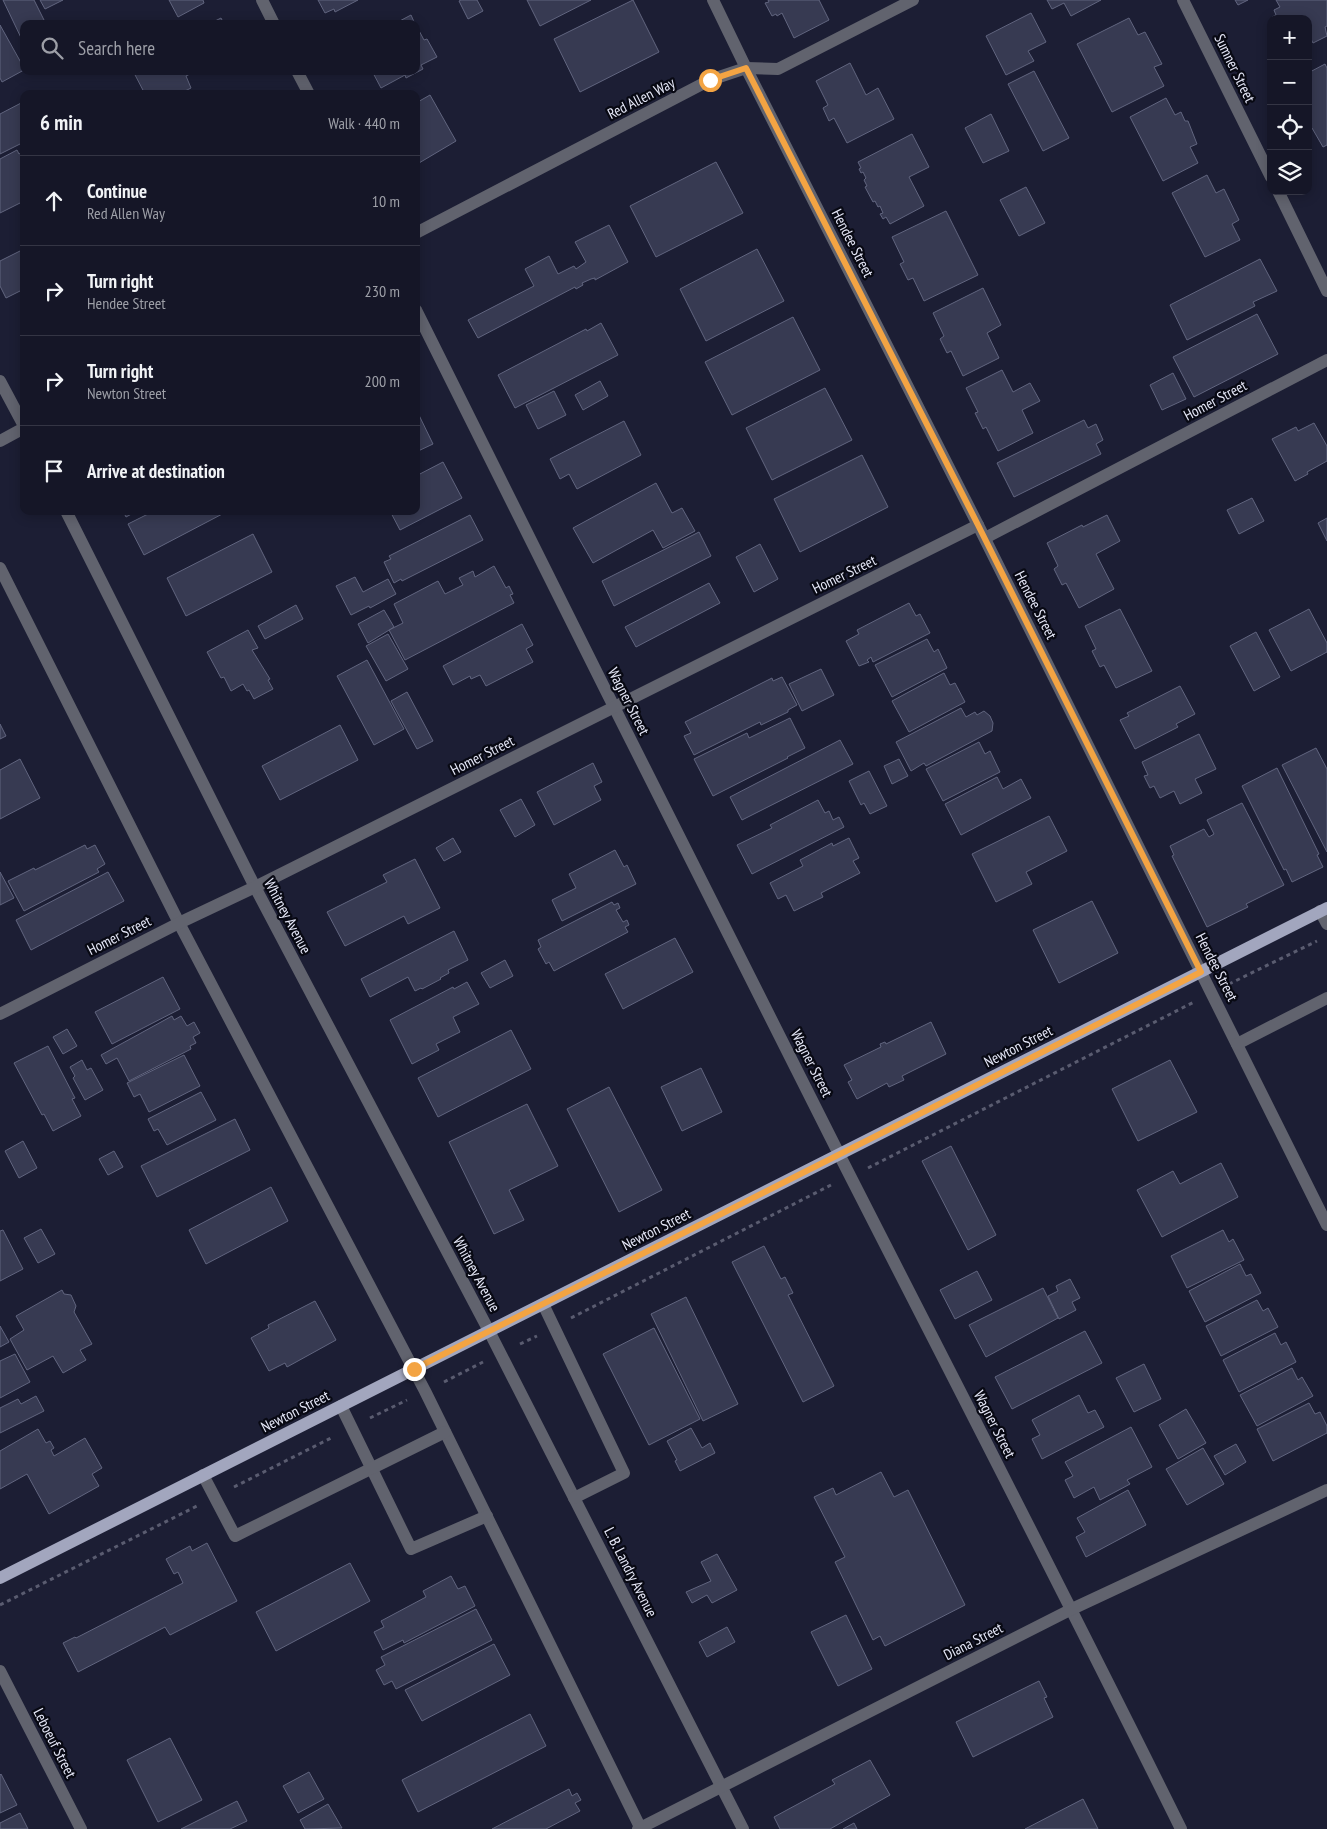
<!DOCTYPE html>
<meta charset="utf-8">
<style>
body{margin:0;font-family:"PT Sans Narrow",sans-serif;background:#222333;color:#f1f3f6}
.controls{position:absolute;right:15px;top:15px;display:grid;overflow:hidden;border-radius:10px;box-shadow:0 2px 12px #0003}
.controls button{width:45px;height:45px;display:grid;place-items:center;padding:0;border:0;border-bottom:1px solid #343544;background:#151627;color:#f1f3f6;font:25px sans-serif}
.stop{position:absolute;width:15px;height:15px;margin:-11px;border:4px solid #f3a443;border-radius:50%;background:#fff}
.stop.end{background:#f3a443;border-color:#fff;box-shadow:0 1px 5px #0008}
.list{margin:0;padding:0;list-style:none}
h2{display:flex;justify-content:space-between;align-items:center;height:65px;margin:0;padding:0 20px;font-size:21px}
h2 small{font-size:16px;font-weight:400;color:#9d9fa7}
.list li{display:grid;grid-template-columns:32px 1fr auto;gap:15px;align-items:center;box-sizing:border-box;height:90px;padding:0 20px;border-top:1px solid #343544}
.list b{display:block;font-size:19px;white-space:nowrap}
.list p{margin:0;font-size:16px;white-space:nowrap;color:#9d9fa7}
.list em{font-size:16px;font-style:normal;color:#9d9fa7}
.icon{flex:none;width:28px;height:28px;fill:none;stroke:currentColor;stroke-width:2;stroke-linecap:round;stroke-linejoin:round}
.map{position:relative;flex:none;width:1327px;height:1829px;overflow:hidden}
.search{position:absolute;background:#151627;box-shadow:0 2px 12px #0003;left:20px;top:20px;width:400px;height:55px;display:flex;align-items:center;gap:12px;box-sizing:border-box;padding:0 18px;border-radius:10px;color:#9d9fa7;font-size:19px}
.panel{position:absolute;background:#151627;box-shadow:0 2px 12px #0003;left:20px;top:90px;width:400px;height:425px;border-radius:10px}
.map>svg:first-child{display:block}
</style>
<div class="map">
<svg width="1327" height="1829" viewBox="0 0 1327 1829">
<rect width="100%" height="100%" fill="#1c1e34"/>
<g fill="#373a52" stroke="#61657f">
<polygon points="3,0 34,0 46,24 24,24 24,44"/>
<polygon points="40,0 63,0 45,9"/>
<polygon points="169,0 203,0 204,3 178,17"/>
<polygon points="318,0 358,0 335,12 334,9 325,13"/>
<polygon points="461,0 477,0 483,11 468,19 459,1"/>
<polygon points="527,0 591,0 540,26"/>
<polygon points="633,0 659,52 580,92 554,39"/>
<polygon points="768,0 819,0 829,20 794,38 782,13 777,16 776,14 772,16 765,3 769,2"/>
<polygon points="1047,0 1101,0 1071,16 1064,3 1052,9"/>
<polygon points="1235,0 1248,0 1238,5"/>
<polygon points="1276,0 1327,0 1327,26 1325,27 1327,36 1313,43 1309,35 1308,36 1308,19 1272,19 1272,17 1276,15 1274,10 1280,7"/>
<polygon points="1031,13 1046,42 1028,51 1034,61 1006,75 986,36"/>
<polygon points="411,15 415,24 394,24"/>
<polygon points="221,18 224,24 209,24"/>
<polygon points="1129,18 1138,35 1145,32 1162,64 1154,67 1164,86 1112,112 1077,44"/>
<polygon points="0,25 24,68 24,70 2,82 0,78"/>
<polygon points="416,25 424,40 427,39 437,57 421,65 423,69 406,78 405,75 381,88 372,71 416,71"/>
<polygon points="850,63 866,95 878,88 894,119 847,143 834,118 829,121 823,108 828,105 816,81"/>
<polygon points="1325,64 1327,68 1327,145 1323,147 1312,128 1311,129 1308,124 1308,73"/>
<polygon points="133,71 196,71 186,76 191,88 179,94 156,94 155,92 145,94"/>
<polygon points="1034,71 1069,138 1043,151 1008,84"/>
<polygon points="430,95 456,141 419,163 416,159 416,103"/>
<polygon points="1166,98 1175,115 1181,112 1185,121 1188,121 1197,144 1190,147 1198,163 1163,181 1130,117"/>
<polygon points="23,102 24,142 0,154 0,114"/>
<polygon points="991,114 1009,151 983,163 965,128"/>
<polygon points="912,134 929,167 909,177 924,206 890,224 886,217 883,219 880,214 883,213 880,206 878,207 875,201 873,202 865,187 867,186 864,180 866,178 863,172 861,173 859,169 861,168 858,162"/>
<polygon points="17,150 19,154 24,151 24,201 0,213 0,159"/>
<polygon points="716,162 743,213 656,257 630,206"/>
<polygon points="1207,175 1216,193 1224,189 1239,220 1232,224 1240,240 1205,257 1172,193"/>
<polygon points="1026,187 1045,223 1019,236 1000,200"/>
<polygon points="946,211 978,275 924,301 913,278 908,280 900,264 904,262 892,237"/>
<polygon points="609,225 628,262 595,280 595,278 591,279 582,283 583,285 576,289 575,287 478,338 468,320 534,286 525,269 549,256 558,274 574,266 576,269 586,262 575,242"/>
<polygon points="24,249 24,289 6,298 0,286 0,261"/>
<polygon points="757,249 784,301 706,341 680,289"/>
<polygon points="1260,259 1277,291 1253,302 1255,306 1187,340 1170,305"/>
<polygon points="983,288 1001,325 987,333 999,358 963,376 951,351 947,353 940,339 944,336 933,313"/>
<polygon points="1257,314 1278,354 1194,397 1173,357"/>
<polygon points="793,317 820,370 732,415 705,362"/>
<polygon points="601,323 618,355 515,408 498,375 586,329 587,331"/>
<polygon points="1002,370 1013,392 1030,383 1040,401 1022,410 1033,433 998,451 986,427 983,429 975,413 978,412 966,388"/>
<polygon points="1173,373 1186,399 1162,410 1150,385"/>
<polygon points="600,381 608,396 583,410 575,395"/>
<polygon points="825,388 852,440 772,480 746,428"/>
<polygon points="554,391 566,415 538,429 526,405"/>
<polygon points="416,409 433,444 416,452"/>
<polygon points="1084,420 1088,428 1096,424 1103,440 1096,444 1101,454 1014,497 997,463"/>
<polygon points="624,421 641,455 577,489 569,474 560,479 550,459"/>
<polygon points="1314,423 1327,446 1327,461 1307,472 1308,474 1295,481 1272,439 1296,427 1298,431"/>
<polygon points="862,455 888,507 800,552 774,499"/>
<polygon points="443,462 462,498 400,530 390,511 416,511 416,476"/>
<polygon points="656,483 672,513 682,508 695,531 663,548 653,530 593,563 573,528"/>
<polygon points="1252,498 1264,521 1239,534 1227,510"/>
<polygon points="123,511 137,511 126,517"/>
<polygon points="154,511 228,511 144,555 128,524"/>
<polygon points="470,515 483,540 402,581 401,579 394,583 384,562 391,559 389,556"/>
<polygon points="1107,515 1120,541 1096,554 1114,589 1079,608 1066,583 1062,585 1054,569 1058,566 1047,543 1082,525 1083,527"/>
<polygon points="1327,518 1327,541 1318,523"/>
<polygon points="699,532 711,556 614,606 602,581"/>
<polygon points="253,534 272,572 186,616 167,578"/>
<polygon points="760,544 778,579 754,592 736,557"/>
<polygon points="494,566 506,588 509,586 513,594 510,595 514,603 405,660 389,630 403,623 394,604 438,581 445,594 463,585 459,578 473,571 475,577"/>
<polygon points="355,577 363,592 388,579 396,594 370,608 369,606 351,615 336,586"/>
<polygon points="709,583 720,603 636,647 625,627"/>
<polygon points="909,603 916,616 920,614 930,633 873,662 871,657 867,660 869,662 859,666 846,641 859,634 857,630"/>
<polygon points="296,605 303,619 265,639 258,626"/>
<polygon points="1120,609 1152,671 1116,688 1104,665 1100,667 1092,651 1096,649 1085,626"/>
<polygon points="1309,609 1327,643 1327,652 1291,671 1269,630"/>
<polygon points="384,610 394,627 368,643 358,624"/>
<polygon points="522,624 533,645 526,649 533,662 486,686 480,675 471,679 470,676 453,685 443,666"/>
<polygon points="248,630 258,648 252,650 270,679 268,680 273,689 254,699 249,690 247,691 243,684 231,691 224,677 221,678 207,652"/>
<polygon points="1256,632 1280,677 1254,691 1230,646"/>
<polygon points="388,634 408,669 386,681 366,646"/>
<polygon points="927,639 934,652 938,649 947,668 892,697 875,665"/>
<polygon points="367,660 404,729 374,745 337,676"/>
<polygon points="821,669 834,695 802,711 789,684"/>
<polygon points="944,673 950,685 955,683 965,702 909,732 892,701"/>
<polygon points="782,677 797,705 788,710 788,712 761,725 760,722 694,755 684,736 691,733 685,722 772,678 773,681"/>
<polygon points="1180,686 1195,714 1176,724 1178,727 1135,749 1120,720 1129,716 1127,713"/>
<polygon points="407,692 433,741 417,749 391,701"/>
<polygon points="961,708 966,717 975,712 977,715 984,711 990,716 993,723 992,731 926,766 924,763 911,771 896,742"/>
<polygon points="790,718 805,748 787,757 788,758 713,796 694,759 747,733 749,738"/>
<polygon points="0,724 6,736 0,739"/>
<polygon points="340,725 358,760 280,800 262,766"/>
<polygon points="1199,734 1216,769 1195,779 1202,793 1180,804 1174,791 1160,798 1154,786 1150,788 1144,776 1148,775 1142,762"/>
<polygon points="840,740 853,764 742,820 730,797"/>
<polygon points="979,742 985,754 990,751 1000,772 943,801 926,769"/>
<polygon points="1316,748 1327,769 1327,852 1282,765"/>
<polygon points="20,759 40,798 0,819 0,770"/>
<polygon points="899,759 908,776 892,784 884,766"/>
<polygon points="593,763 602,782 594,786 601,800 554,825 537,792"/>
<polygon points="1277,768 1319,854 1317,855 1323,867 1292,882 1286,869 1284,870 1242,786"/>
<polygon points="869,771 887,806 870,814 864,803 861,805 849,781"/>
<polygon points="997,777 1003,789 1021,779 1031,798 961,835 945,804"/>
<polygon points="521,799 535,825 515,837 500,810"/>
<polygon points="818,800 825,813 829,811 833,820 839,817 844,827 752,874 737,845 772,828 770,825"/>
<polygon points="1242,803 1284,885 1246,904 1248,907 1207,927 1172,856 1174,855 1170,846 1204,829 1209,837 1214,834 1207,820"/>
<polygon points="1049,816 1067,851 1026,872 1032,884 996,902 972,854"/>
<polygon points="453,838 461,852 444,861 436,848"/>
<polygon points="849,838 859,858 853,861 860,873 821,893 823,897 794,911 786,895 778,899 770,883 803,866 800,860 832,843 833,846"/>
<polygon points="85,845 87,849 95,845 105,864 97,869 99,872 24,911 8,881 34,868 35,870"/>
<polygon points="615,850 624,867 627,865 636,884 562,921 552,900 576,888 569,874"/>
<polygon points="415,859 440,908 408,924 404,916 345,946 327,912 387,882 383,875"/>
<polygon points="0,872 14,898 0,905"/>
<polygon points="108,872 124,901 31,950 16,920"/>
<polygon points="1092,901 1118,953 1059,983 1033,930"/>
<polygon points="612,902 614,905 618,903 620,908 616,910 623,922 627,920 629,925 625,927 628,932 554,971 549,962 546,964 538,949 541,947 538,940"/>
<polygon points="454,931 468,960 448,970 449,973 440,978 441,979 422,989 421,988 415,991 408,977 370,997 361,979"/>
<polygon points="675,938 693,972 623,1009 605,974"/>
<polygon points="505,960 513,976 490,988 481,973"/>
<polygon points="163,977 180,1009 112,1044 95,1012"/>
<polygon points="467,982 479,1004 453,1017 460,1032 436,1044 439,1050 412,1064 390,1020 453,987 454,989"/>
<polygon points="172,1016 174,1020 181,1016 187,1026 194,1022 200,1033 193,1037 196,1043 190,1046 191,1049 129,1081 117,1058 106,1064 101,1055"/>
<polygon points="931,1022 946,1054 902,1076 904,1080 889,1087 887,1083 857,1099 848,1082 852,1080 844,1065 881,1047 880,1044 885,1042 886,1044"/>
<polygon points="67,1029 77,1046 63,1054 53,1037"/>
<polygon points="511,1030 531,1069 438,1117 418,1078"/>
<polygon points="48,1046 75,1098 72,1099 81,1116 53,1131 44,1114 42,1115 14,1063"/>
<polygon points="184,1055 200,1086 149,1112 140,1094 134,1097 127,1083"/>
<polygon points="82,1060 87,1070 91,1068 103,1090 85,1100 73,1078 75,1076 70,1067"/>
<polygon points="1170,1060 1197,1112 1138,1141 1112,1089"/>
<polygon points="701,1068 722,1112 682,1131 661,1087"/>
<polygon points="609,1087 662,1190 619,1212 567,1109"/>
<polygon points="201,1092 216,1120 167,1145 158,1129 154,1131 148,1119"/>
<polygon points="527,1104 558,1166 509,1190 524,1220 494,1234 449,1142"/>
<polygon points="235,1119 250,1150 157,1197 141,1166"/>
<polygon points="23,1141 37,1168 19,1178 5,1151"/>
<polygon points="951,1146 996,1235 968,1250 922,1161"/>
<polygon points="114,1151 123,1167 108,1175 99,1159"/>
<polygon points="1221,1163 1238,1197 1162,1237 1137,1190 1173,1171 1180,1184"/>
<polygon points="271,1187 288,1221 206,1264 189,1230"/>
<polygon points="41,1229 55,1254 38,1263 24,1238"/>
<polygon points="3,1230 23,1269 0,1281 0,1231"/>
<polygon points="1223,1230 1229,1242 1233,1239 1244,1260 1187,1288 1171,1256"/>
<polygon points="764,1246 781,1279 785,1277 793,1293 788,1295 834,1386 803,1402 732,1262"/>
<polygon points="1240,1264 1246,1276 1251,1274 1261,1293 1205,1322 1189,1291"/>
<polygon points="977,1271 992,1300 955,1319 940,1290"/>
<polygon points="1070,1279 1080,1298 1072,1302 1076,1310 1059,1319 1048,1296 1058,1291 1056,1286"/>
<polygon points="1043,1288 1058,1318 986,1357 969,1325"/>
<polygon points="62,1290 64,1294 71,1295 76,1306 74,1312 92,1344 80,1350 86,1360 63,1373 53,1356 27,1370 10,1339 24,1330 16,1316"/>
<polygon points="686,1297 738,1404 703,1421 651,1314"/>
<polygon points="1257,1300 1263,1311 1268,1308 1278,1327 1221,1356 1206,1326"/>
<polygon points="315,1301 336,1340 287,1367 285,1363 269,1371 251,1338 269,1328 268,1325"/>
<polygon points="0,1326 9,1342 0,1347"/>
<polygon points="654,1328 700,1419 649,1445 603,1354"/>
<polygon points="1085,1331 1102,1363 1012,1409 995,1377"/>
<polygon points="1275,1333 1281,1345 1286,1342 1296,1362 1239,1392 1223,1360"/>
<polygon points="15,1354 30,1382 0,1398 0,1361"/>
<polygon points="1144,1364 1161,1399 1134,1412 1116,1378"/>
<polygon points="1292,1368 1298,1380 1302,1377 1313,1396 1257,1426 1240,1395"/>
<polygon points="1079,1395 1088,1413 1095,1410 1104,1427 1042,1459 1032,1439 1040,1435 1032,1420"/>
<polygon points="36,1396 44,1411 0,1433 0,1408 18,1399 21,1404"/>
<polygon points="1309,1403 1315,1414 1320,1412 1327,1426 1327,1433 1273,1461 1257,1429"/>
<polygon points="1186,1409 1206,1443 1178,1459 1159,1425"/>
<polygon points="1131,1427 1152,1467 1127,1480 1130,1484 1100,1500 1094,1487 1074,1498 1065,1480 1073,1476 1065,1462"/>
<polygon points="691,1428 702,1448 710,1443 715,1453 680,1471 675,1461 677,1460 667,1441"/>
<polygon points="38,1429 46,1443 50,1441 54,1448 51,1450 54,1456 85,1438 102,1468 92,1474 99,1486 49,1514 27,1474 0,1489 0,1451"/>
<polygon points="1236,1444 1246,1462 1225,1475 1214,1456"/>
<polygon points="1203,1448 1224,1484 1187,1505 1166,1469"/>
<polygon points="881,1472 894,1497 908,1490 965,1605 885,1646 880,1636 873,1640 835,1562 845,1557 814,1497 833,1488 836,1495"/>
<polygon points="1128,1490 1146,1525 1086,1557 1076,1537 1085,1532 1077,1518"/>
<polygon points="207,1543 237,1601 170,1635 165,1627 78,1672 63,1643 75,1637 76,1638 183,1583 178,1572 174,1574 166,1559 190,1546 192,1551"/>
<polygon points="717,1554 737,1590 712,1603 707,1595 692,1603 686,1592 711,1581 701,1562"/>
<polygon points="350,1563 370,1601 276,1651 256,1612"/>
<polygon points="451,1576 458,1589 465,1586 475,1606 404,1643 403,1640 383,1650 374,1632 384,1627 381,1621 426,1597 423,1591"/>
<polygon points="476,1609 492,1640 396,1689 392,1681 384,1685 376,1670 385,1665 381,1657"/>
<polygon points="846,1615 872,1669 838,1686 811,1632"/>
<polygon points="727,1627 735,1642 707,1657 699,1642"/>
<polygon points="494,1644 510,1675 422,1721 405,1690"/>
<polygon points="1039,1681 1047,1697 1044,1698 1053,1717 973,1757 956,1722"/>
<polygon points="530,1714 546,1746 418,1812 402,1780"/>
<polygon points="170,1738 202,1800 158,1822 127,1760"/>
<polygon points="870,1760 890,1795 830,1829 780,1829 774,1817 835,1784 832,1780"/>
<polygon points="309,1772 324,1799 298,1813 283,1786"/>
<polygon points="1,1774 17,1805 0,1813 0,1775"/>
<polygon points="569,1789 572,1796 577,1793 581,1800 575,1803 580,1811 546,1829 492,1829"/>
<polygon points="1083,1799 1098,1829 1025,1829"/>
<polygon points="237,1801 247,1821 230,1829 181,1829"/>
<polygon points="328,1804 342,1828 305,1829 300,1820"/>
<polygon points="20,1813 28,1829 0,1829 0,1823"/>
<polygon points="854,1823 857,1829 843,1829"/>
</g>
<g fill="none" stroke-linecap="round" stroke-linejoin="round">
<g stroke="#5a5c70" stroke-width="3" stroke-dasharray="4 4" stroke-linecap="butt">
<polyline points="1229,984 1317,941"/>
<polyline points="868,1168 1194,1002"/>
<polyline points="571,1318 833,1184"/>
<polyline points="520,1344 537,1336"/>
<polyline points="444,1382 483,1362"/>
<polyline points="370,1418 407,1400"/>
<polyline points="234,1487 333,1437"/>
<polyline points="0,1605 197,1506"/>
</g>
<g stroke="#61636e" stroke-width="12">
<polyline points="262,0 274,24"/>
<polyline points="713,0 746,68 978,525 1327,1225"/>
<polyline points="1183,0 1271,177"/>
<polyline points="297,71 309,94"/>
<polyline points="1278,191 1327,291"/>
<polyline points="416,233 710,80 746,68 778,69 913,0"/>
<path d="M 416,310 C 557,593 698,876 841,1158 C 955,1382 1070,1604 1181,1829"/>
<polyline points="0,381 24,426"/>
<polyline points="0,441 24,428"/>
<polyline points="66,511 255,887 489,1331 743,1829"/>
<polyline points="985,538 1327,360"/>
<polyline points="0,568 179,923 425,1391 641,1829"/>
<polyline points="1320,911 1327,924"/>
<polyline points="0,1014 179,923 255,887 978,525"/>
<polyline points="1237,1044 1327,998"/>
<polyline points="543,1304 624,1473 574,1498"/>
<polyline points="341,1406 411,1549 487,1516"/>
<polyline points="203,1475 235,1536 445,1432"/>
<polyline points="0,1671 81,1829"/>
<polyline points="638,1829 1072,1609 1327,1490"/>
</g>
<polyline stroke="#a2a6be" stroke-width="12" points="0,1578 1327,908"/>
</g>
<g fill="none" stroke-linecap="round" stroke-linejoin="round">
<polyline stroke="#f3a443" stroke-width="6" points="414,1369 1201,972 978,525 746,68 710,80"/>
</g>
<g text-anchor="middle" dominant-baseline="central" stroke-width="4.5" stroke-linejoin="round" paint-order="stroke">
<g font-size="15" fill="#e6e8f8" stroke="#080913">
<text transform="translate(1235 68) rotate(64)">Sumner Street</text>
<text transform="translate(641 98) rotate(-27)">Red Allen Way</text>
<text transform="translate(853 243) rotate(63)">Hendee Street</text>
<text transform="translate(1215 400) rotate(-28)">Homer Street</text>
<text transform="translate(844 574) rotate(-26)">Homer Street</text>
<text transform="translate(1036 605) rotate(63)">Hendee Street</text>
<text transform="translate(629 701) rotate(63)">Wagner Street</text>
<text transform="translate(482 755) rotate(-27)">Homer Street</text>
<text transform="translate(288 916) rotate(62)">Whitney Avenue</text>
<text transform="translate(119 935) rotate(-27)">Homer Street</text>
<text transform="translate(1217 967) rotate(63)">Hendee Street</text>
<text transform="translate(1018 1046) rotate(-27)">Newton Street</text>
<text transform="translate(812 1063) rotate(63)">Wagner Street</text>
<text transform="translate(656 1229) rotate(-27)">Newton Street</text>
<text transform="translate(477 1274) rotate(62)">Whitney Avenue</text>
<text transform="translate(295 1411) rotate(-27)">Newton Street</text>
<text transform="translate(995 1424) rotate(63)">Wagner Street</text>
<text transform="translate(631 1572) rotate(63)">L. B. Landry Avenue</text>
<text transform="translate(973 1641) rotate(-27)">Diana Street</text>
<text transform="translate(55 1743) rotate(63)">Leboeuf Street</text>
</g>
</g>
</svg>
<div class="controls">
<button>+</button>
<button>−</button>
<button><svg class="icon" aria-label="locate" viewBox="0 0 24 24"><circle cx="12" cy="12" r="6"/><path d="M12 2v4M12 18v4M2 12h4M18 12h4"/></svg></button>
<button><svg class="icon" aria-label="layers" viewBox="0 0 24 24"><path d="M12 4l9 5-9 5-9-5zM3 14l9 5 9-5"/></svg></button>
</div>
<div class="stop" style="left:710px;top:80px"></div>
<div class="stop end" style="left:414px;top:1369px"></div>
<div class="search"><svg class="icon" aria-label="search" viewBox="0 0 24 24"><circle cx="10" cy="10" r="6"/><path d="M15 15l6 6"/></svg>Search here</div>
<section class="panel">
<h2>6 min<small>Walk · 440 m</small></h2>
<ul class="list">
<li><svg class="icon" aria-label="ahead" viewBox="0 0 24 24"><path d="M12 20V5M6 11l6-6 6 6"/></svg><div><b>Continue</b><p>Red Allen Way</p></div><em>10 m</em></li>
<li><svg class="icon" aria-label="right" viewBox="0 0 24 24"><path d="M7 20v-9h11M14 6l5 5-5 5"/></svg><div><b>Turn right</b><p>Hendee Street</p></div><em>230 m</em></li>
<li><svg class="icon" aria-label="right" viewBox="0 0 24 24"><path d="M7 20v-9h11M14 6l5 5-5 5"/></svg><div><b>Turn right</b><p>Newton Street</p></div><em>200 m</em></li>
<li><svg class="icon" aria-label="arrive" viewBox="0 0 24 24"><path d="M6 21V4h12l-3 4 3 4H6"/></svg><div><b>Arrive at destination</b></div></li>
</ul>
</section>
</div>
